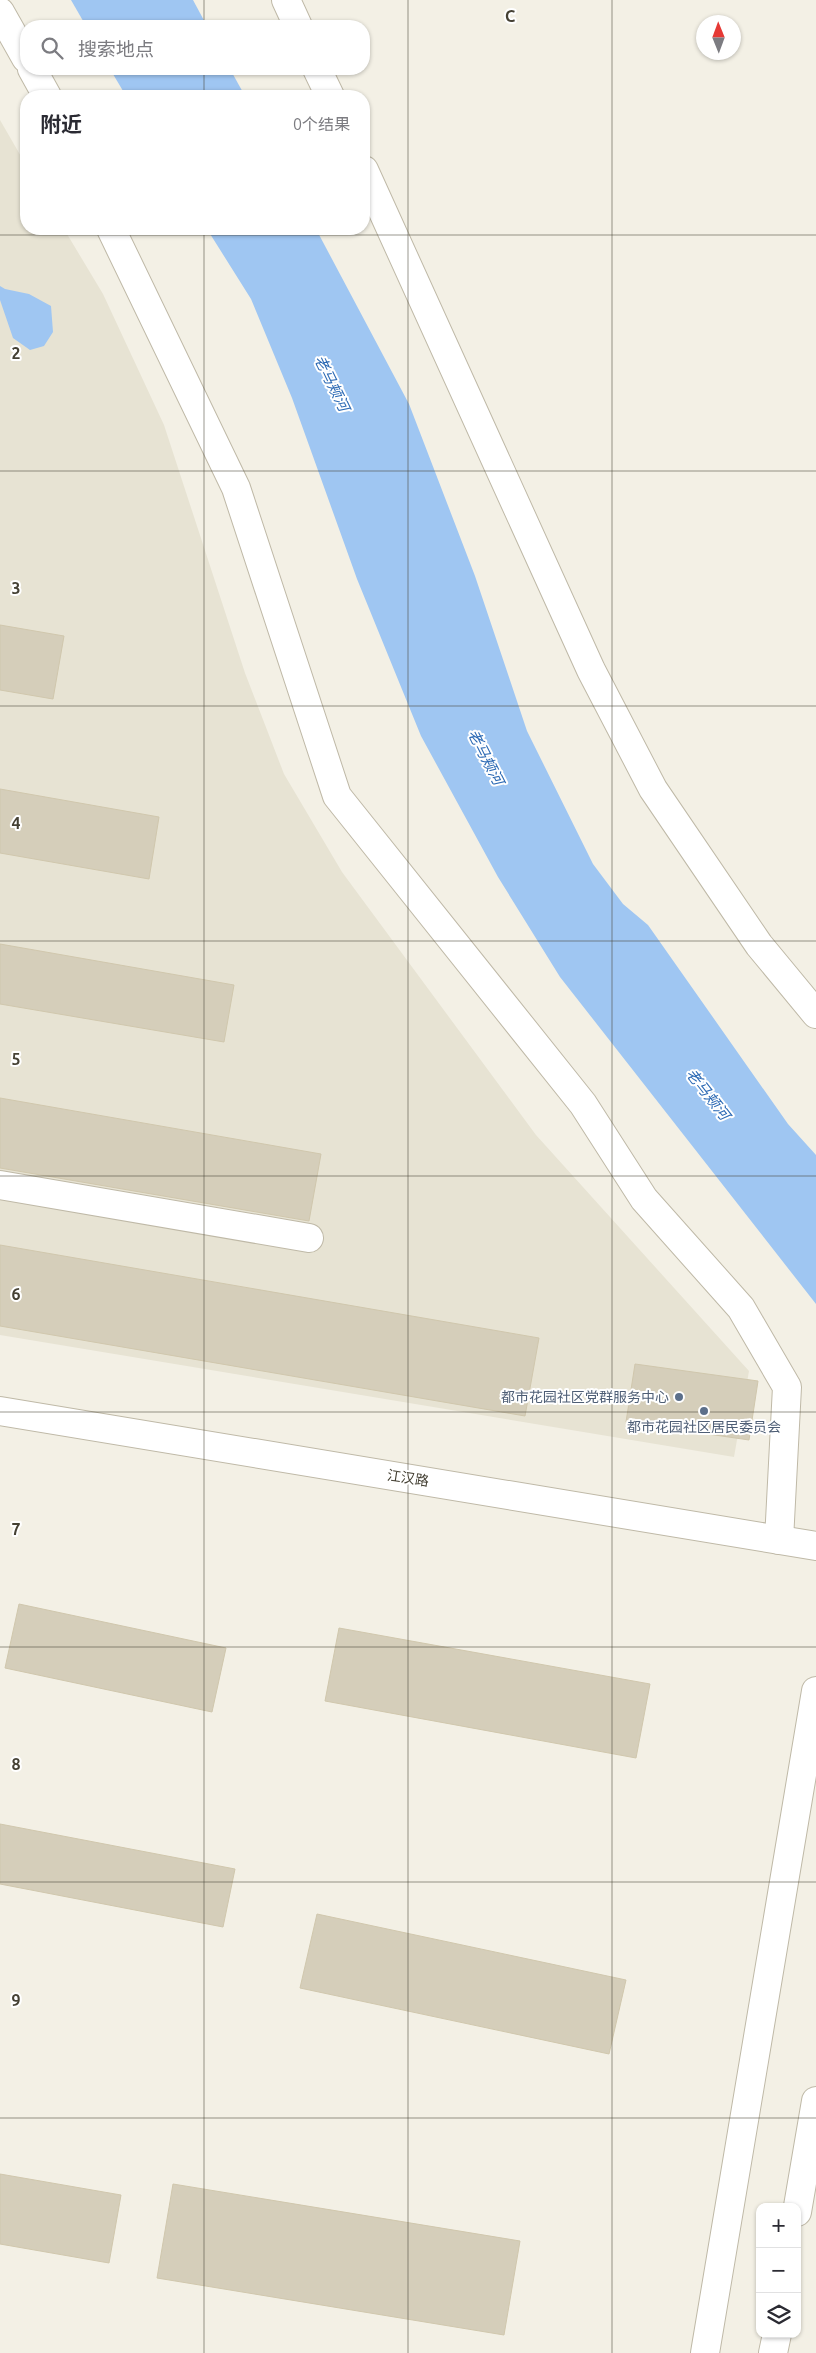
<!DOCTYPE html>
<html lang="zh">
<meta charset="utf-8">
<style>
body{margin:0;font-family:Ubuntu,"Noto Sans SC",sans-serif;background:#f7f7f7;color:#2b2b33}
.controls{position:absolute;right:15px;bottom:15px;display:grid;overflow:hidden;border-radius:10px;box-shadow:0 1px 4px #0004}
.controls button{width:45px;height:45px;display:grid;place-items:center;padding:0;border:0;border-bottom:1px solid #e1e1e2;background:#fff;color:#2b2b33;font:25px sans-serif}
.compass{position:absolute;left:696px;top:15px;width:45px;height:45px;border-radius:50%;background:#fff;box-shadow:0 1px 4px #0004;rotate:359deg}
.list{margin:0;padding:0;list-style:none}
h2{display:flex;justify-content:space-between;align-items:center;height:65px;margin:0;padding:0 20px;font-size:21px}
h2 small{font-size:16px;font-weight:400;color:#7c7c81}
.icon{flex:none;width:28px;height:28px;fill:none;stroke:currentColor;stroke-width:2;stroke-linecap:round;stroke-linejoin:round}
.map{position:relative;flex:none;width:816px;height:2353px;overflow:hidden}
.search{position:absolute;background:#fff;box-shadow:0 1px 4px #0004;left:20px;top:20px;width:350px;height:55px;display:flex;align-items:center;gap:12px;box-sizing:border-box;padding:0 18px;border-radius:20px;color:#7c7c81;font-size:19px}
.panel{position:absolute;background:#fff;box-shadow:0 1px 4px #0004;left:20px;top:90px;width:350px;height:145px;border-radius:20px}
.map>svg:first-child{display:block}
</style>
<div class="map">
<svg width="816" height="2353" viewBox="0 0 816 2353">
<rect width="100%" height="100%" fill="#f3f0e5"/>
<polygon fill="#e7e3d3" points="0,120 26,165 26,229 64,229 103,294 164,425 245,673 284,774 342,872 536,1135 749,1371 734,1457 0,1335"/>
<g fill="#9fc6f2">
<polygon points="71,0 193,0 207,26 86,26"/>
<polygon points="110,69 230,69 245,96 126,96"/>
<polygon points="207,229 316,229 409,404 475,576 527,731 593,864 623,904 648,925 788,1124 816,1155 816,1304 560,977 498,877 421,736 357,579 292,398 251,299"/>
<polygon points="0,286 5,289 29,294 51,306 53,332 44,346 30,350 13,338 0,300"/>
</g>
<g fill="#d5ceba" stroke="#d0c7ad">
<polygon points="0,625 64,636 53,699 0,690"/>
<polygon points="0,789 159,817 149,879 0,853"/>
<polygon points="0,944 234,985 224,1042 0,1004"/>
<polygon points="0,1098 321,1154 309,1221 0,1168"/>
<polygon points="0,1245 539,1338 525,1416 0,1326"/>
<polygon points="635,1364 758,1381 749,1440 626,1422"/>
<polygon points="19,1604 226,1648 212,1712 5,1668"/>
<polygon points="339,1628 650,1684 636,1758 325,1701"/>
<polygon points="0,1824 235,1869 223,1927 0,1884"/>
<polygon points="317,1914 626,1980 609,2054 300,1988"/>
<polygon points="0,2174 121,2195 109,2263 0,2244"/>
<polygon points="173,2184 520,2241 504,2335 157,2278"/>
</g>
<g fill="none" stroke-linecap="round" stroke-linejoin="round">
<g stroke="#bfb9a7" stroke-width="30">
<g id="minor">
<polyline points="286,0 298,26"/>
<polyline points="0,12 26,58"/>
<polyline points="32,69 47,96"/>
<polyline points="317,69 330,96"/>
<polyline points="364,170 591,670 653,789 759,945 816,1014"/>
<polyline points="111,229 236,488 337,796 583,1104 644,1199 741,1308 787,1387 779,1540"/>
<polyline points="0,1185 309,1238"/>
<polyline points="0,1411 816,1546"/>
<polyline points="797,2212 816,2101"/>
<polyline points="705,2353 816,1691"/>
<polyline points="773,2353 777,2334"/>
</g>
</g>
<use href="#minor" stroke="#fff" stroke-width="28"/>
</g>
<path fill="none" stroke="#454134" stroke-width="1" stroke-opacity="0.55" d="M 204,0 L 204,26M 408,0 L 408,2353M 612,0 L 612,2353M 204,69 L 204,96M 204,229 L 204,2353M 0,235 L 816,235M 0,471 L 816,471M 0,706 L 816,706M 0,941 L 816,941M 0,1176 L 816,1176M 0,1412 L 816,1412M 0,1647 L 816,1647M 0,1882 L 816,1882M 0,2118 L 816,2118"/>
<g fill="#5c6f8a" stroke="#fff" stroke-width="2">
<circle cx="679" cy="1397" r="5"/>
<circle cx="704" cy="1411" r="5"/>
</g>
<g text-anchor="middle" dominant-baseline="central" stroke-width="4" stroke-linejoin="round" paint-order="stroke">
<g font-size="14" fill="#4e5e75" stroke="#fff" text-anchor="end">
<text x="669" y="1397">都市花园社区党群服务中心</text>
<text x="704" y="1427" text-anchor="middle">都市花园社区居民委员会</text>
</g>
<g font-size="14" fill="#454134" stroke="#fff">
<text transform="translate(408 1478) rotate(9)">江汉路</text>
</g>
<g font-size="15" font-style="italic" fill="#2b69b4" stroke="#fff">
<text transform="translate(332 383) rotate(64)">老马颊河</text>
<text transform="translate(486 757) rotate(63)">老马颊河</text>
<text transform="translate(708 1094) rotate(52)">老马颊河</text>
</g>
</g>
<g font-size="16" text-anchor="middle" font-weight="bold" fill="#454134" stroke="#fff" stroke-width="4" stroke-linejoin="round" paint-order="stroke">
<text x="510" y="22">C</text>
<text x="16" y="359">2</text>
<text x="16" y="594">3</text>
<text x="16" y="829">4</text>
<text x="16" y="1065">5</text>
<text x="16" y="1300">6</text>
<text x="16" y="1535">7</text>
<text x="16" y="1770">8</text>
<text x="16" y="2006">9</text>
</g>
</svg>
<div class="controls">
<button>+</button>
<button>−</button>
<button><svg class="icon" aria-label="layers" viewBox="0 0 24 24"><path d="M12 4l9 5-9 5-9-5zM3 14l9 5 9-5"/></svg></button>
</div>
<svg class="compass" viewBox="-18 -18 36 36"><path d="M0-13l5 13h-10z" fill="#e53935"/><path d="M0 13l5-13h-10z" fill="#7c7c81"/></svg>
<div class="search"><svg class="icon" aria-label="search" viewBox="0 0 24 24"><circle cx="10" cy="10" r="6"/><path d="M15 15l6 6"/></svg>搜索地点</div>
<section class="panel">
<h2>附近<small>0个结果</small></h2>
<ul class="list">
</ul>
</section>
</div>
